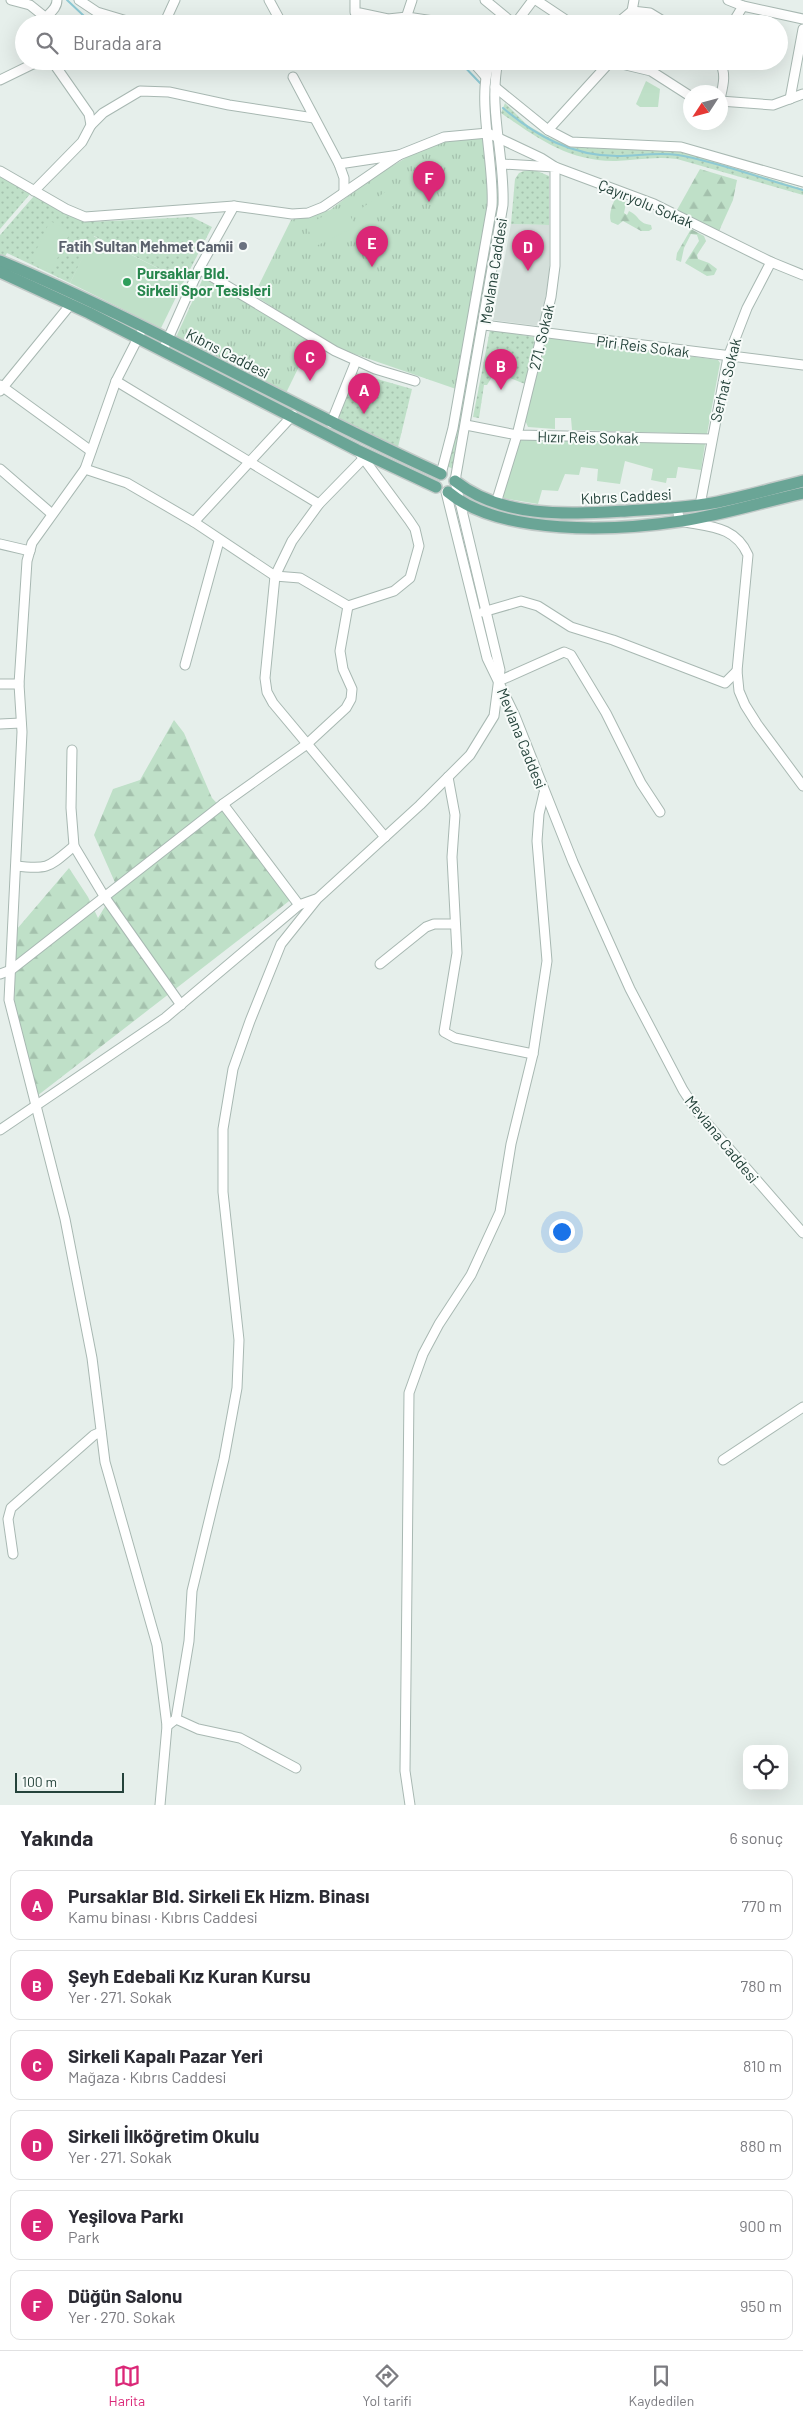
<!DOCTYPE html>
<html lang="tr">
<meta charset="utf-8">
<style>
body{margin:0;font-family:Barlow,sans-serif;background:#f2f2f3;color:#2b2b33}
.controls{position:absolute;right:15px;bottom:15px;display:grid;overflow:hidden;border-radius:10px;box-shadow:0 5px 20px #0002}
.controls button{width:45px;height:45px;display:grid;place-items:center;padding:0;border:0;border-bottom:1px solid #e1e1e2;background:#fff;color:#2b2b33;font:25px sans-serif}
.compass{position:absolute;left:683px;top:85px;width:45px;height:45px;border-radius:50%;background:#fff;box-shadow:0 5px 20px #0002;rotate:234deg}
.scale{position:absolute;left:15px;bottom:12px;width:109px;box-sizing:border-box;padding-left:5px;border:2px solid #24423a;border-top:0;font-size:14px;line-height:18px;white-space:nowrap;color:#24423a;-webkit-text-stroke:4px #f7fbf9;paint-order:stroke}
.you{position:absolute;left:561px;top:1231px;width:18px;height:18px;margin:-12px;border:4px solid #fff;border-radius:50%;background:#1a73e8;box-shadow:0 0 0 8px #1a73e833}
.badge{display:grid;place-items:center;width:32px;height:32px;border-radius:50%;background:#db2777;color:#fff;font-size:16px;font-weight:700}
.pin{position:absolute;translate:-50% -41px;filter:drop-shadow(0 1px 2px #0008)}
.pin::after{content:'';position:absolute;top:26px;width:18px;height:15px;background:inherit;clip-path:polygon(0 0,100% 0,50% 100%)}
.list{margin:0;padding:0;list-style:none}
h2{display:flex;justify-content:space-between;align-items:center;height:65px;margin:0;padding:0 20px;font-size:21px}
h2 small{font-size:16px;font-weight:400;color:#7c7c81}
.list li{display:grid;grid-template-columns:32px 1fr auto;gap:15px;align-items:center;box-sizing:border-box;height:70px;margin:0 10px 10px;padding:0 10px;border:1px solid #e1e1e2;border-radius:10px}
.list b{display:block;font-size:19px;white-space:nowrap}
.list p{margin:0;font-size:16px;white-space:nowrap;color:#7c7c81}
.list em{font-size:16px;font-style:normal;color:#7c7c81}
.icon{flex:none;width:28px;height:28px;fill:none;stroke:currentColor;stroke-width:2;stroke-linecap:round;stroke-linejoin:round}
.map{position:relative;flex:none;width:803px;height:1805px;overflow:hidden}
.search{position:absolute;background:#fff;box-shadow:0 5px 20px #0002;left:15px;right:15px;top:15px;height:55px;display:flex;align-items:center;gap:12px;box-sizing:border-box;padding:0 18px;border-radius:28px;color:#7c7c81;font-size:19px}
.sheet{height:545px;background:#fff}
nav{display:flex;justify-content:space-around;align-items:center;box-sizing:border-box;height:70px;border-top:1px solid #e1e1e2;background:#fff;font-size:14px;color:#7c7c81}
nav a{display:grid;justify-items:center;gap:2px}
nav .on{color:#db2777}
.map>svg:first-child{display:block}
</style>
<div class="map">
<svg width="803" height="1805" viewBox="0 0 803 1805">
<defs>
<pattern id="grass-dots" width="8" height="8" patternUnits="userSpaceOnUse" patternTransform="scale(1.25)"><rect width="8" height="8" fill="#bfe0c8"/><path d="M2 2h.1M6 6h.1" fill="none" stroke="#a4c1ad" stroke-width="1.8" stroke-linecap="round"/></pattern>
<pattern id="forest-firs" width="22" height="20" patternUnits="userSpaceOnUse" patternTransform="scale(1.25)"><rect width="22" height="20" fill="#bfe0c8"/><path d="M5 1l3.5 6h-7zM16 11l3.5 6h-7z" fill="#a4c1ad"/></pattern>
<pattern id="park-tufts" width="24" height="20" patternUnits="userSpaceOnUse" patternTransform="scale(1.25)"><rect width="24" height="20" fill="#bfe0c8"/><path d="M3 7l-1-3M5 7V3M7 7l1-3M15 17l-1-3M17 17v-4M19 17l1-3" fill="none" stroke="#a4c1ad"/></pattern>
</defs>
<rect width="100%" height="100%" fill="#e6efeb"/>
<polygon fill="#d4dfda" points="511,224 549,225 549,280 539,326 493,320"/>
<g fill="url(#grass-dots)">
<path d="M 505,103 L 527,125 L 548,137 L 571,147 L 683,152 L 803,189 L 803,195 L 677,159 C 656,156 636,160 616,161 C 569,162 537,138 501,113 Z"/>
<polygon points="498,167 499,198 491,256 453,469 447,466 462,406 492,230 497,200"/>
<polygon points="524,171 537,171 549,176 549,225 511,224 515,179 519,173"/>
<polygon points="0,176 31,193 0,229"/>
<polygon points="34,196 89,222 192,217 212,227 184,281 94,236 70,283 7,253 4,258 0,256 0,235"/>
<polygon points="490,330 534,337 537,342 525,384 495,372 487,385 484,385 479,418 473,417"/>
<polygon points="356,373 412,389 398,447 337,420"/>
</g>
<g fill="url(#forest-firs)">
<polygon points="700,169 737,180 733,200 719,231 677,210"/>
<path d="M 619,194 L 622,196 L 626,203 L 624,213 L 627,215 L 629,211 C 640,216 637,223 651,225 L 652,229 L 649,231 L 641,231 L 623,221 L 618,225 L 611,222 C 608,214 613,200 619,194 Z"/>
<polygon points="691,229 704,236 706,241 697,255 698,259 709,263 717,269 714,275 707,276 685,263 699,241 697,235 691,234 684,248 681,262 676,260 677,253"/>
<polygon points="174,720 184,733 212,798 252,841 293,898 37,1096 14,1004 17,929 69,868 88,897 98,918 117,887 94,835 113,789 140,780"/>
</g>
<g fill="url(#park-tufts)">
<polygon points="467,138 484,139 488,203 456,389 346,351 323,340 254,295 291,220 330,210 372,178 414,153 449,140"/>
<polygon points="204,276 311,342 286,393 178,339 177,335"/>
</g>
<g fill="#bfe0c8">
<polygon points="646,81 660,89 658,107 640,107 636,104"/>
<polygon points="388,190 397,203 371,221 362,208"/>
<polygon points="346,205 355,227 316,246 306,225"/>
<polygon points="50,221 71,231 51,271 31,261"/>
<polygon points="93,236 184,281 161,328 70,283"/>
<polygon points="547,337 718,360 720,363 707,434 572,430 571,418 555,418 555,429 528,427 525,420"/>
<polygon points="519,439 705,444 701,470 678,467 676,478 667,478 666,483 651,480 653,469 625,461 620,484 597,481 598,469 581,467 579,475 565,474 558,491 542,490 538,504 502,498"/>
</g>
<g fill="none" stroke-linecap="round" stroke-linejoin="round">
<g stroke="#8ec9d4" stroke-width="2">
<polyline points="67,0 84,16 110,24"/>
<polyline points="236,61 243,63 304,61"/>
<polyline points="459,61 480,83"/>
<path d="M 503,108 C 536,136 572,156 617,156 C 637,156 657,152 678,155 C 718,162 763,179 803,190"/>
</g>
<g stroke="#a8b8b2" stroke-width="11">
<g id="minor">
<polyline points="11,0 30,5 45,17"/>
<polyline points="79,0 97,12 137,24"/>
<polyline points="269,0 282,24"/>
<polyline points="355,0 355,12 388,19 407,17 453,24"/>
<polyline points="485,0 514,24"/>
<polyline points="536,0 572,24"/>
<polyline points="728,0 743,6 803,19"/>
<polyline points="632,11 634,0"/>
<path d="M 41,24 C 46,14 57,11 57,0"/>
<polyline points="164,24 175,0"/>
<polyline points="404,24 412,0"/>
<polyline points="515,24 533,0"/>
<polyline points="603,24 620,21 632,11 650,13 668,24"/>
<polyline points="732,24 743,6"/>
<polyline points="472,61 486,77"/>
<polyline points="609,61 651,71 690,96"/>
<path d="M 719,61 C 727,73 723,86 720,99"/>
<polyline points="293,77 339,164 344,178 344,191"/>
<polyline points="0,80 39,61"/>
<polyline points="495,87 548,130 571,142 681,147 803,182"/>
<polyline points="790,99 803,29"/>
<polyline points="720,101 773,105 803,94"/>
<polyline points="91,125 103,113 140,91 169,92 229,105 314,118"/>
<polyline points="548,130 610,62"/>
<polyline points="399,155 444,137 488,133 541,158 555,167 654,204 771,262 803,275"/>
<polyline points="0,171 66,209 85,217 234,206 292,214 308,213 323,207 399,155 339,164"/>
<polyline points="34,191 82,142 91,125 89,114 52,61"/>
<polyline points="199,269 335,351 375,369 415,381"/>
<polyline points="484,325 803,365"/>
<polyline points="140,334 116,381 85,469 32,543 27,561 19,684 22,732 9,1000 65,1219 92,1358 105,1462 157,1645 167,1726 160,1805"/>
<polyline points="163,350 199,269 234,206"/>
<polyline points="116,381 319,504"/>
<polyline points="0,385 91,451"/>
<polyline points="0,391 71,304"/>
<polyline points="331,423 356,361"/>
<polyline points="466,425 517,435 711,439"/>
<polyline points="363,459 319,504 292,541 275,576 265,678 267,692 273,703 385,837"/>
<polyline points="0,469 52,514"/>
<polyline points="85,469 127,483 194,522 275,576 300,578 348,606 394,591 410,578 419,546 415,529 409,520 358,451"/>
<path d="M 441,474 L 453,428 L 492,206 C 495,167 475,92 491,61"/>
<polyline points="446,492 487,658 515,716 573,862 630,989 683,1090 698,1113 803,1233"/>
<polyline points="496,503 517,435 551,297 555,266 555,167 502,164"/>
<polyline points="700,505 728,357 747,308 771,262"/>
<path d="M 677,509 L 680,521 C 708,527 735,525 748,555 L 737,671 L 739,691 L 745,705 L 757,724 L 803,786"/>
<polyline points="194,522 293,415"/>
<polyline points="0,544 30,551"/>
<polyline points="483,612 521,601 538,606 571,627 613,640 725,683 737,671"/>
<polyline points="185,665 219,541"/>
<polyline points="499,681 564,652 571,655 606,713 641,783 660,812"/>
<polyline points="0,684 19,684"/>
<polyline points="0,724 21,723"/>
<polyline points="72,750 71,808 74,846 104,896 181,1005"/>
<polyline points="448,777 455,815 452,857 457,953 444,1032 455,1038 533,1054"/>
<polyline points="223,804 299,905"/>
<path d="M 16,866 C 49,870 49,867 74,846"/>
<polyline points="380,964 426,927 434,924 455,924"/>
<polyline points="0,974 11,970 223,804 307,744 346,708 351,699 352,689 343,669 340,651 348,606"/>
<polyline points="0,1130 165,1018 299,905 316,899"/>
<polyline points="723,1460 803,1407"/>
<polyline points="13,1554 8,1519 11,1508 94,1435 101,1432"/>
<polyline points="176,1719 198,1729 240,1738 296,1768"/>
<path d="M 167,1726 L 176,1719 L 189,1641 L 192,1591 L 224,1459 L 237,1388 L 239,1340 L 223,1192 L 223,1129 L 233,1069 L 250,1021 L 281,944 L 317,899 L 420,805 L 470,755 L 494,716 L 500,670 L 455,481 L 503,205 C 505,157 488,109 498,61"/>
<polyline points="410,1805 405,1771 409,1393 423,1354 439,1324 471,1275 500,1212 511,1144 533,1054 547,961 537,841 539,814 544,793"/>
</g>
</g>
<g stroke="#c2cac8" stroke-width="14">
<g id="major">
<path d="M 0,261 C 151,324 292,407 441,474"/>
<polyline points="0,272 89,313 357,450 436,487"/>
<path d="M 455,481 C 503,519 569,514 627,511 C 658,509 688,508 718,502 C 747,496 775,488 803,481"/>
<path d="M 448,492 C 500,536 616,531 681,521 C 722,515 762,502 803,493"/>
</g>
</g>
<use href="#minor" stroke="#fff" stroke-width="9"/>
<use href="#major" stroke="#6aa596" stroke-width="11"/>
</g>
<circle fill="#6b7280" stroke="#f7fbf9" stroke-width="2" cx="243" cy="246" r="5"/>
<circle fill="#2e9e5b" stroke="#f7fbf9" stroke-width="2" cx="127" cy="282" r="5"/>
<g text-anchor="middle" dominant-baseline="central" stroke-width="4" stroke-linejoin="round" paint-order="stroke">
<g font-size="15" fill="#24423a" stroke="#f7fbf9">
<text transform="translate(646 203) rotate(23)">Çayıryolu Sokak</text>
<text transform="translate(493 271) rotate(-81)">Mevlana Caddesi</text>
<text transform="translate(541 337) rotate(-77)">271. Sokak</text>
<text transform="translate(643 346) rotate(7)">Piri Reis Sokak</text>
<text transform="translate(228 353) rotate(27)">Kıbrıs Caddesi</text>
<text transform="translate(725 380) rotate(-76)">Serhat Sokak</text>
<text transform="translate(588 437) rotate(1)">Hızır Reis Sokak</text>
<text transform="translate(626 496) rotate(-3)">Kıbrıs Caddesi</text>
<text transform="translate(522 738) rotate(68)">Mevlana Caddesi</text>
<text transform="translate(722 1139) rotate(51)">Mevlana Caddesi</text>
</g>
<g font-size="15" font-weight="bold" fill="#5b616d" stroke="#f7fbf9" text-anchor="end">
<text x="233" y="246">Fatih Sultan Mehmet Camii</text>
</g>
<g font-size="15" font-weight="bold" fill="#27864d" stroke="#f7fbf9" text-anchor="start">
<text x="137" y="273">Pursaklar Bld.<tspan x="137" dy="17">Sirkeli Spor Tesisleri</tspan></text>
</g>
</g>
</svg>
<div class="controls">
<button><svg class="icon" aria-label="locate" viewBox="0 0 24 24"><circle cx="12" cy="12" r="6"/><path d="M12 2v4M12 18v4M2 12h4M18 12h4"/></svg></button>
</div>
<svg class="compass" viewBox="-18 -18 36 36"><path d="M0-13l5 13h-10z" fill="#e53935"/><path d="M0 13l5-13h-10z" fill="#7c7c81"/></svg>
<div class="scale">100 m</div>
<div class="you"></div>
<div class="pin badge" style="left:364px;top:414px">A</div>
<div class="pin badge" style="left:501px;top:390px">B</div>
<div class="pin badge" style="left:310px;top:381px">C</div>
<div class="pin badge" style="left:528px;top:271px">D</div>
<div class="pin badge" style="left:372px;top:267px">E</div>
<div class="pin badge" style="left:429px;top:202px">F</div>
<div class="search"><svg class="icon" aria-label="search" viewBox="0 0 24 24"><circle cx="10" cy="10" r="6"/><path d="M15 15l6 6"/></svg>Burada ara</div>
</div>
<section class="sheet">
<h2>Yakında<small>6 sonuç</small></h2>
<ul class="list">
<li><span class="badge">A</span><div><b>Pursaklar Bld. Sirkeli Ek Hizm. Binası</b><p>Kamu binası · Kıbrıs Caddesi</p></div><em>770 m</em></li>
<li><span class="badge">B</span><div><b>Şeyh Edebali Kız Kuran Kursu</b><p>Yer · 271. Sokak</p></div><em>780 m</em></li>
<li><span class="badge">C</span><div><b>Sirkeli Kapalı Pazar Yeri</b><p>Mağaza · Kıbrıs Caddesi</p></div><em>810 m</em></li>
<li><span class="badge">D</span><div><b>Sirkeli İlköğretim Okulu</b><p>Yer · 271. Sokak</p></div><em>880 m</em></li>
<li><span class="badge">E</span><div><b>Yeşilova Parkı</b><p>Park</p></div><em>900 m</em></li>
<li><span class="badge">F</span><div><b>Düğün Salonu</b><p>Yer · 270. Sokak</p></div><em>950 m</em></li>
</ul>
</section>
<nav>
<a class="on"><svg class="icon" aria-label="map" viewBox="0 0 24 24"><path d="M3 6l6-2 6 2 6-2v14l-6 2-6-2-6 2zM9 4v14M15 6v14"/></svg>Harita</a>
<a><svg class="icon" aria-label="directions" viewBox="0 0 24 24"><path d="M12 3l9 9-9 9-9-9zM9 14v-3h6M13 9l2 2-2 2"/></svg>Yol tarifi</a>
<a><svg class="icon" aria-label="saved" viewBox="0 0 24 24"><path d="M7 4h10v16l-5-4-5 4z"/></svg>Kaydedilen</a>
</nav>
